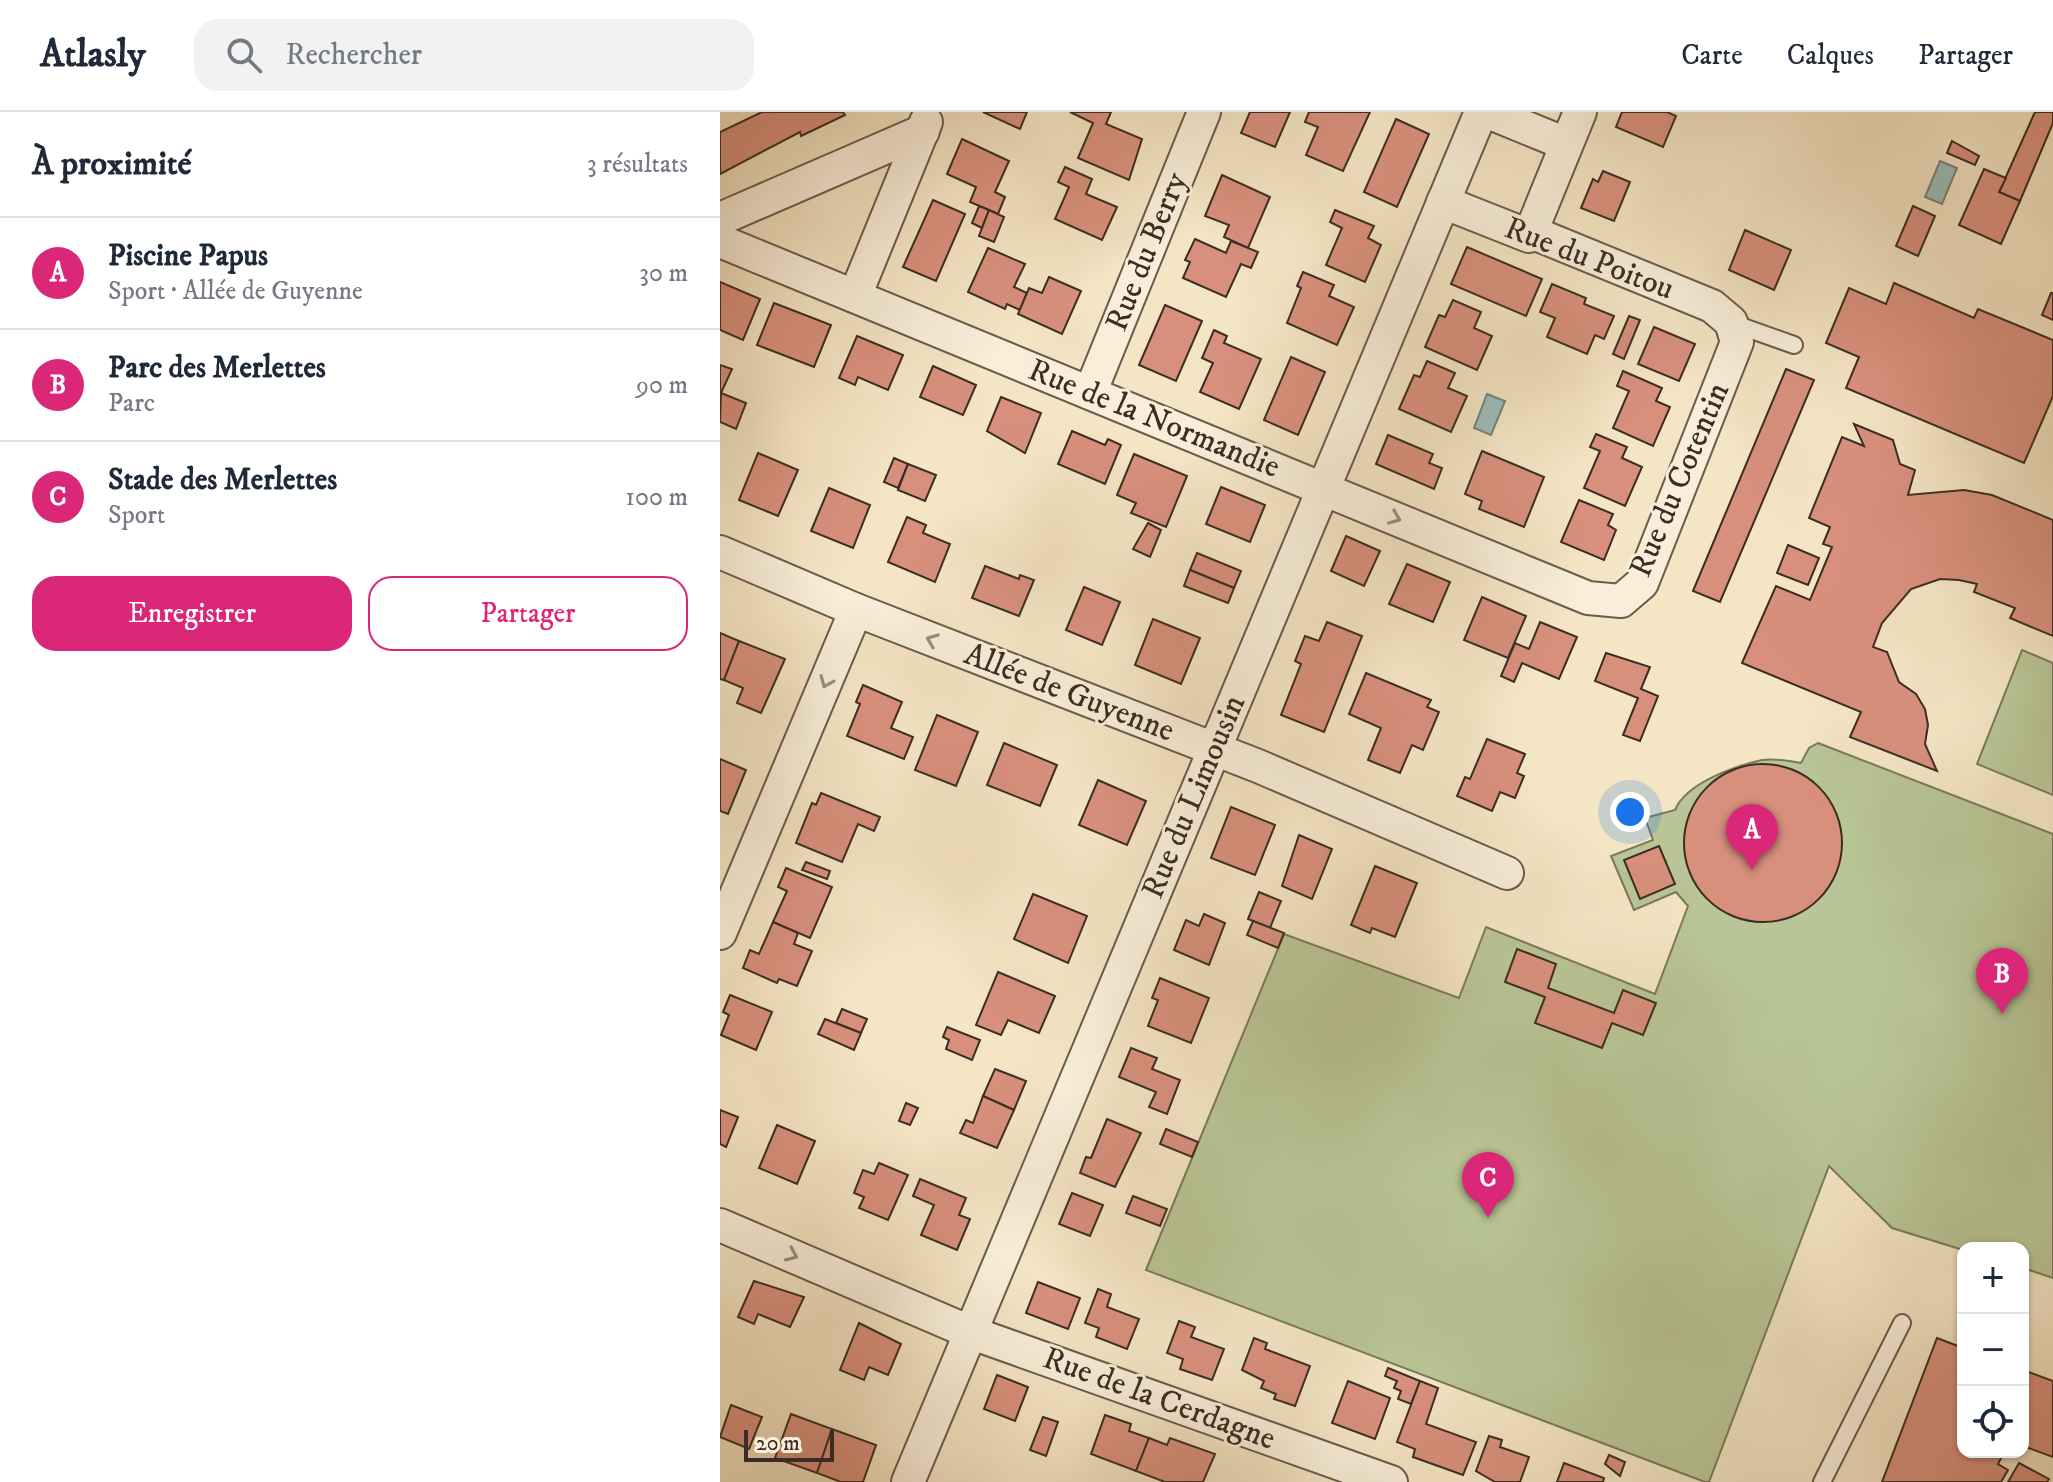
<!DOCTYPE html>
<html lang="fr">
<meta charset="utf-8">
<style>
body{margin:0;font-family:"IM FELL DW Pica",serif;background:#f2f2f3;color:#1f2937}
.controls{position:absolute;right:24px;bottom:24px;display:grid;overflow:hidden;border-radius:16px;box-shadow:0 2px 6px #0004}
.controls button{width:72px;height:72px;display:grid;place-items:center;padding:0;border:0;border-bottom:2px solid #e0e1e3;background:#fff;color:#1f2937;font:40px sans-serif}
.scale{position:absolute;left:24px;bottom:20px;width:90px;box-sizing:border-box;padding-left:8px;border:4px solid #3c2d24;border-top:0;font-size:22px;line-height:28px;white-space:nowrap;color:#3c2d24;-webkit-text-stroke:6px #f8eed9;paint-order:stroke}
.you{position:absolute;left:910px;top:700px;width:28px;height:28px;margin:-20px;border:6px solid #fff;border-radius:50%;background:#1a73e8;box-shadow:0 0 0 12px #1a73e833}
.badge{display:grid;place-items:center;width:52px;height:52px;border-radius:50%;background:#db2777;color:#fff;font-size:26px;font-weight:700}
.pin{position:absolute;translate:-50% -66px;filter:drop-shadow(0 2px 4px #0008)}
.pin::after{content:'';position:absolute;top:42px;width:28px;height:24px;background:inherit;clip-path:polygon(0 0,100% 0,50% 100%)}
.list{margin:0;padding:0;list-style:none}
h2{display:flex;justify-content:space-between;align-items:center;height:104px;margin:0;padding:0 32px;font-size:34px}
h2 small{font-size:26px;font-weight:400;color:#747a83}
.list li{display:grid;grid-template-columns:52px 1fr auto;gap:24px;align-items:center;box-sizing:border-box;height:112px;padding:0 32px;border-top:2px solid #e0e1e3}
.list b{display:block;font-size:30px;white-space:nowrap}
.list p{margin:0;font-size:26px;white-space:nowrap;color:#747a83}
.list em{font-size:26px;font-style:normal;color:#747a83}
.actions{display:flex;gap:16px;padding:24px 32px}
.actions a{flex:1;padding:18px 0;border:2px solid #db2777;border-radius:24px;text-align:center;font-size:28px;color:#db2777}
.actions .main{background:#db2777;color:#fff}
.icon{flex:none;width:44px;height:44px;fill:none;stroke:currentColor;stroke-width:2;stroke-linecap:round;stroke-linejoin:round}
.map{position:relative;flex:none;width:1333px;height:1370px;overflow:hidden}
header{display:flex;align-items:center;gap:48px;box-sizing:border-box;height:112px;padding:0 40px;background:#fff;border-bottom:2px solid #e0e1e3}
header strong{font-size:38px}
nav{display:flex;gap:44px;margin-inline-start:auto;font-size:28px}
.search{width:560px;height:72px;background:#f2f2f3;display:flex;align-items:center;gap:20px;box-sizing:border-box;padding:0 28px;border-radius:24px;color:#747a83;font-size:30px}
main{display:flex}
aside{flex:1;background:#fff}
.map>svg:first-child{display:block}
</style>
<header>
<strong>Atlasly</strong>
<div class="search"><svg class="icon" aria-label="search" viewBox="0 0 24 24"><circle cx="10" cy="10" r="6"/><path d="M15 15l6 6"/></svg>Rechercher</div>
<nav><a>Carte</a><a>Calques</a><a>Partager</a></nav>
</header>
<main>
<aside>
<h2>À proximité<small>3 résultats</small></h2>
<ul class="list">
<li><span class="badge">A</span><div><b>Piscine Papus</b><p>Sport · Allée de Guyenne</p></div><em>30 m</em></li>
<li><span class="badge">B</span><div><b>Parc des Merlettes</b><p>Parc</p></div><em>90 m</em></li>
<li><span class="badge">C</span><div><b>Stade des Merlettes</b><p>Sport</p></div><em>100 m</em></li>
</ul>
<div class="actions"><a class="main">Enregistrer</a><a>Partager</a></div>
</aside>
<div class="map">
<svg width="1333" height="1370" viewBox="0 0 1333 1370">
<rect width="100%" height="100%" fill="#f4e5c4"/>
<filter id="stains"><feTurbulence type="fractalNoise" baseFrequency=".0025" numOctaves="4"/><feColorMatrix values="0 0 0 0 .2 0 0 0 0 .09 0 0 0 0 .02 0 0 0 .5 -.17"/></filter>
<radialGradient id="worn" r=".72"><stop offset=".6" stop-color="#630" stop-opacity="0"/><stop offset="1" stop-color="#630" stop-opacity=".3"/></radialGradient>
<g fill="#b9c596" stroke="#7a795d" stroke-width="2">
<polygon points="1302,538 1333,551 1333,683 1257,652"/>
<path d="M 1098,631 L 1333,722 L 1333,1166 L 1303,1156 L 1303,1136 L 1243,1138 L 1172,1116 L 1109,1054 L 989,1370 L 985,1370 L 426,1158 L 564,822 L 739,886 L 766,815 L 935,882 L 968,794 L 956,780 L 914,798 L 891,744 L 933,728 L 925,706 L 955,698 C 966,671 1015,654 1042,648 C 1056,646 1068,649 1081,651 L 1089,636 Z"/>
</g>
<g fill="#9dbdba" stroke="#76837e" stroke-width="2">
<polygon points="1220,49 1237,56 1222,92 1205,85"/>
<polygon points="767,282 785,289 771,323 754,316"/>
</g>
<g fill="#d8907d" stroke="#3c2d24" stroke-width="2">
<polygon points="42,0 123,0 125,3 81,24 80,20 0,62 0,20"/>
<polygon points="263,0 307,0 300,17"/>
<polygon points="391,0 386,12 422,27 409,68 358,46 373,11 350,0"/>
<polygon points="530,0 570,0 555,35 521,21"/>
<polygon points="589,0 650,0 623,59 586,43 598,15 585,10"/>
<polygon points="902,0 947,0 956,4 943,35 896,15"/>
<polygon points="1315,0 1333,0 1333,11 1300,89 1279,80"/>
<polygon points="676,7 709,22 677,95 644,80"/>
<polygon points="242,27 289,49 275,80 285,85 278,102 250,90 256,75 227,62"/>
<polygon points="1232,29 1259,44 1255,53 1227,41"/>
<polygon points="345,55 372,67 366,82 397,95 382,128 335,107 349,75 338,70"/>
<polygon points="1264,57 1286,66 1279,80 1300,89 1281,132 1239,113"/>
<polygon points="883,59 910,70 894,109 861,96 873,67 878,70"/>
<polygon points="502,63 550,85 528,136 504,125 509,113 485,104"/>
<polygon points="213,88 245,102 216,169 183,155"/>
<polygon points="259,94 269,98 262,116 252,111"/>
<polygon points="1193,94 1215,104 1198,144 1176,134"/>
<polygon points="269,98 284,105 274,130 259,124"/>
<polygon points="615,98 654,114 648,126 661,133 645,170 606,153 622,116 610,110"/>
<polygon points="1025,118 1071,138 1054,178 1009,158"/>
<polygon points="475,127 506,141 511,129 538,140 531,156 521,152 506,185 463,166 470,150 465,148"/>
<polygon points="747,135 822,167 806,204 731,172"/>
<polygon points="268,136 305,152 294,175 307,181 300,198 287,192 285,197 248,180"/>
<polygon points="583,160 614,173 609,184 634,195 617,233 567,211 581,176 577,174"/>
<polygon points="329,165 361,179 342,222 298,202 309,176 322,181"/>
<polygon points="0,170 40,187 23,228 0,218"/>
<polygon points="1174,171 1254,206 1258,197 1333,228 1333,284 1304,351 1126,276 1139,245 1106,231 1129,176 1166,192"/>
<polygon points="832,172 866,186 864,192 894,204 884,227 875,223 867,242 827,225 835,206 820,200"/>
<polygon points="1331,181 1333,181 1333,208 1322,203"/>
<polygon points="733,188 761,200 754,216 772,224 757,258 705,235 719,203 725,205"/>
<polygon points="54,191 111,213 94,255 37,233"/>
<polygon points="445,193 482,209 456,269 419,253"/>
<polygon points="909,204 920,208 904,247 893,242"/>
<polygon points="934,215 975,232 959,269 918,252"/>
<polygon points="494,218 507,224 504,231 541,247 519,297 480,280 493,251 482,246"/>
<polygon points="137,224 183,243 168,278 138,265 135,273 119,266"/>
<polygon points="571,245 605,260 578,323 544,308"/>
<polygon points="707,249 735,261 728,276 747,284 731,320 679,297 694,263 700,265"/>
<polygon points="0,253 12,257 1,281 0,280"/>
<polygon points="213,254 256,273 243,303 200,285"/>
<polygon points="1066,257 1094,268 1000,490 973,479"/>
<polygon points="903,259 942,276 936,289 950,295 933,334 893,316 909,279 897,274"/>
<polygon points="1,281 26,291 16,317 0,310"/>
<polygon points="281,285 321,301 305,341 267,319"/>
<polygon points="1134,312 1173,328 1180,352 1195,358 1188,383 1244,378 1272,383 1333,408 1333,524 1290,506 1295,496 1254,480 1257,472 1239,468 1220,467 1191,477 1162,511 1153,535 1167,540 1179,570 1196,582 1205,597 1208,613 1205,632 1217,659 1130,625 1141,600 1022,551 1056,474 1090,488 1112,435 1103,432 1110,415 1089,406 1122,325 1144,334"/>
<polygon points="352,319 385,333 388,327 401,333 385,372 338,352"/>
<polygon points="876,322 907,335 902,346 922,355 905,394 864,376 880,339 870,335"/>
<polygon points="668,323 713,342 709,351 722,356 714,377 656,352"/>
<polygon points="762,339 824,365 804,415 759,397 762,389 745,382"/>
<polygon points="38,341 78,358 58,404 19,388"/>
<polygon points="414,342 467,364 446,415 411,401 416,391 397,383"/>
<polygon points="174,346 188,352 178,376 164,370"/>
<polygon points="188,352 216,363 205,389 178,378"/>
<polygon points="501,375 545,393 530,430 486,412"/>
<polygon points="109,376 150,393 133,436 91,419"/>
<polygon points="859,388 893,402 888,413 896,418 884,448 841,430"/>
<polygon points="187,405 206,413 203,421 230,432 215,470 168,450"/>
<polygon points="428,411 441,418 430,445 413,437"/>
<polygon points="626,424 660,439 644,474 611,459"/>
<polygon points="1068,433 1099,446 1088,473 1057,461"/>
<polygon points="477,441 521,459 514,476 470,458"/>
<polygon points="687,452 730,470 713,510 669,492"/>
<polygon points="265,454 299,467 300,463 314,468 299,504 252,486"/>
<polygon points="470,458 514,476 508,491 464,474"/>
<polygon points="364,475 400,490 382,533 346,518"/>
<polygon points="762,485 806,504 788,546 744,528"/>
<polygon points="433,507 480,526 461,572 415,553"/>
<polygon points="607,510 642,524 604,620 561,603 581,552 575,549 585,524 599,529"/>
<polygon points="820,510 857,525 839,567 802,551 794,570 781,564 795,531 809,537"/>
<polygon points="0,521 19,529 4,568 0,567"/>
<polygon points="19,529 65,547 41,601 17,591 23,576 4,568"/>
<polygon points="886,541 930,555 921,577 938,584 920,629 903,623 918,586 875,569"/>
<polygon points="646,561 711,588 707,595 719,600 703,638 692,633 680,661 648,648 661,616 629,602"/>
<polygon points="143,573 182,590 171,616 193,625 184,647 127,624 140,592 136,590"/>
<polygon points="217,603 258,620 236,674 195,658"/>
<polygon points="767,627 805,642 797,661 804,664 795,686 780,680 772,699 737,684 745,665 750,667"/>
<polygon points="284,631 337,653 320,694 267,673"/>
<polygon points="0,647 26,658 8,702 0,699"/>
<circle cx="1043" cy="731" r="79"/>
<polygon points="378,668 426,689 407,733 359,713"/>
<polygon points="101,681 160,705 154,719 138,712 122,750 76,731 92,691 96,693"/>
<polygon points="511,695 555,713 535,763 491,746"/>
<polygon points="579,723 612,737 592,787 562,774"/>
<polygon points="939,734 955,772 920,787 904,748"/>
<polygon points="86,750 110,759 107,767 82,758"/>
<polygon points="655,754 697,771 675,825 652,816 650,821 631,813"/>
<polygon points="66,756 112,775 90,826 53,810 67,779 58,775"/>
<polygon points="539,780 561,789 550,816 528,807"/>
<polygon points="313,782 367,804 348,851 294,827"/>
<polygon points="484,802 505,811 489,853 454,838 466,808 479,814"/>
<polygon points="533,809 564,821 558,836 527,823"/>
<polygon points="53,810 78,821 74,832 92,839 77,874 59,867 57,871 23,856 30,838 39,842"/>
<polygon points="797,837 836,852 828,876 894,901 903,878 936,891 923,923 892,911 882,936 815,911 825,885 785,870"/>
<polygon points="278,860 335,884 319,921 288,908 281,923 256,913"/>
<polygon points="440,866 489,886 471,931 428,914 438,888 432,886"/>
<polygon points="10,883 52,900 36,938 1,923 9,903 3,900"/>
<polygon points="122,897 147,907 141,921 116,911"/>
<polygon points="105,907 141,921 134,938 98,922"/>
<polygon points="227,915 260,928 252,948 226,937 229,928 223,925"/>
<polygon points="411,936 437,946 432,957 460,968 447,1002 429,995 436,980 399,965"/>
<polygon points="275,957 306,969 294,998 263,984"/>
<polygon points="263,984 294,998 277,1036 240,1021 246,1008 253,1011"/>
<polygon points="186,991 198,996 190,1013 179,1009"/>
<polygon points="0,998 18,1005 6,1035 0,1032"/>
<polygon points="387,1007 421,1021 395,1075 360,1061 366,1045 371,1046"/>
<polygon points="57,1013 95,1029 77,1072 39,1056"/>
<polygon points="446,1017 478,1030 472,1045 440,1032"/>
<polygon points="159,1051 188,1063 168,1108 139,1096 144,1085 134,1081 143,1058 154,1062"/>
<polygon points="200,1067 246,1086 239,1103 250,1107 237,1138 201,1123 214,1093 193,1084"/>
<polygon points="352,1081 383,1093 370,1124 339,1112"/>
<polygon points="413,1084 447,1097 440,1114 406,1101"/>
<polygon points="34,1169 84,1185 70,1215 38,1202 34,1212 18,1205"/>
<polygon points="318,1170 360,1186 348,1217 306,1201"/>
<polygon points="378,1177 391,1182 387,1195 419,1207 407,1237 376,1225 379,1216 365,1211"/>
<polygon points="459,1209 475,1215 471,1225 504,1237 492,1268 460,1257 463,1247 447,1241"/>
<polygon points="139,1211 181,1232 168,1263 149,1255 144,1268 120,1258"/>
<polygon points="534,1226 547,1231 545,1237 590,1254 575,1294 554,1287 556,1282 541,1276 544,1269 522,1258"/>
<polygon points="1217,1226 1243,1236 1243,1340 1284,1340 1278,1352 1288,1358 1281,1370 1162,1370"/>
<polygon points="668,1256 700,1269 691,1292 678,1287 681,1279 674,1276 677,1269 665,1264"/>
<polygon points="1303,1258 1333,1269 1333,1345 1303,1334"/>
<polygon points="277,1263 308,1275 295,1309 264,1297"/>
<polygon points="628,1269 670,1286 655,1327 612,1311"/>
<polygon points="700,1269 718,1276 706,1312 756,1330 743,1363 693,1345 695,1337 677,1330"/>
<polygon points="11,1293 42,1305 29,1337 0,1325"/>
<polygon points="71,1302 112,1317 97,1361 55,1346"/>
<polygon points="385,1303 411,1312 409,1319 429,1326 416,1359 371,1342"/>
<polygon points="323,1305 338,1310 326,1344 310,1338"/>
<polygon points="112,1317 156,1333 143,1370 121,1370 97,1361"/>
<polygon points="769,1324 782,1328 780,1335 809,1345 800,1370 775,1370 756,1359"/>
<polygon points="429,1326 447,1333 450,1326 495,1342 483,1370 445,1370 416,1359"/>
<polygon points="889,1343 905,1350 900,1364 885,1352"/>
<polygon points="844,1351 884,1366 883,1370 837,1370"/>
<polygon points="1299,1351 1329,1367 1327,1370 1288,1370"/>
</g>
<g fill="none" stroke-linecap="round" stroke-linejoin="round">
<g stroke="#6a5b4c" stroke-width="20">
<g id="lane">
<polyline points="1012,211 1074,233"/>
<polyline points="1102,1370 1182,1211"/>
</g>
</g>
<g stroke="#6a5b4c" stroke-width="36">
<g id="street">
<polyline points="768,0 846,32"/>
<polyline points="0,107 203,19"/>
<polyline points="811,120 860,0"/>
<polyline points="0,129 868,486 901,489 922,471 1017,230 1011,210 992,194 811,120 809,124 723,90"/>
<polyline points="135,184 206,10"/>
<polyline points="370,281 484,0"/>
<polyline points="0,440 136,498 538,654 787,761"/>
<polyline points="0,821 136,498"/>
<polyline points="0,1113 252,1221 671,1370"/>
<polyline points="188,1370 761,0"/>
</g>
</g>
<use href="#lane" stroke="#f8eed9" stroke-width="16"/>
<use href="#street" stroke="#f8eed9" stroke-width="32"/>
</g>
<defs><path id="oneway-chevron" d="M-2-3.5L2.5 0L-2 3.5" fill="none" stroke-width="1.6" stroke-linecap="round" stroke-linejoin="round" transform="scale(2)"/></defs>
<g stroke="#9a8e7e">
<use href="#oneway-chevron" transform="translate(675 406) rotate(22)"/>
<use href="#oneway-chevron" transform="translate(212 528) rotate(-158)"/>
<use href="#oneway-chevron" transform="translate(106 570) rotate(113)"/>
<use href="#oneway-chevron" transform="translate(72 1143) rotate(23)"/>
</g>
<g text-anchor="middle" dominant-baseline="central" stroke-width="6" stroke-linejoin="round" paint-order="stroke">
<g font-size="32" fill="#3c2d24" stroke="#f8eed9">
<text transform="translate(427 140) rotate(-68)">Rue du Berry</text>
<text transform="translate(869 147) rotate(21)">Rue du Poitou</text>
<text transform="translate(434 307) rotate(22)">Rue de la Normandie</text>
<text transform="translate(960 368) rotate(-67)">Rue du Cotentin</text>
<text transform="translate(349 581) rotate(21)">Allée de Guyenne</text>
<text transform="translate(474 685) rotate(-67)">Rue du Limousin</text>
<text transform="translate(439 1287) rotate(20)">Rue de la Cerdagne</text>
</g>
</g>
<rect width="100%" height="100%" filter="url(#stains)"/>
<rect width="100%" height="100%" fill="url(#worn)"/>
</svg>
<div class="controls">
<button>+</button>
<button>−</button>
<button><svg class="icon" aria-label="locate" viewBox="0 0 24 24"><circle cx="12" cy="12" r="6"/><path d="M12 2v4M12 18v4M2 12h4M18 12h4"/></svg></button>
</div>
<div class="scale">20 m</div>
<div class="you"></div>
<div class="pin badge" style="left:1032px;top:758px">A</div>
<div class="pin badge" style="left:1282px;top:902px">B</div>
<div class="pin badge" style="left:768px;top:1106px">C</div>
</div>
</main>
